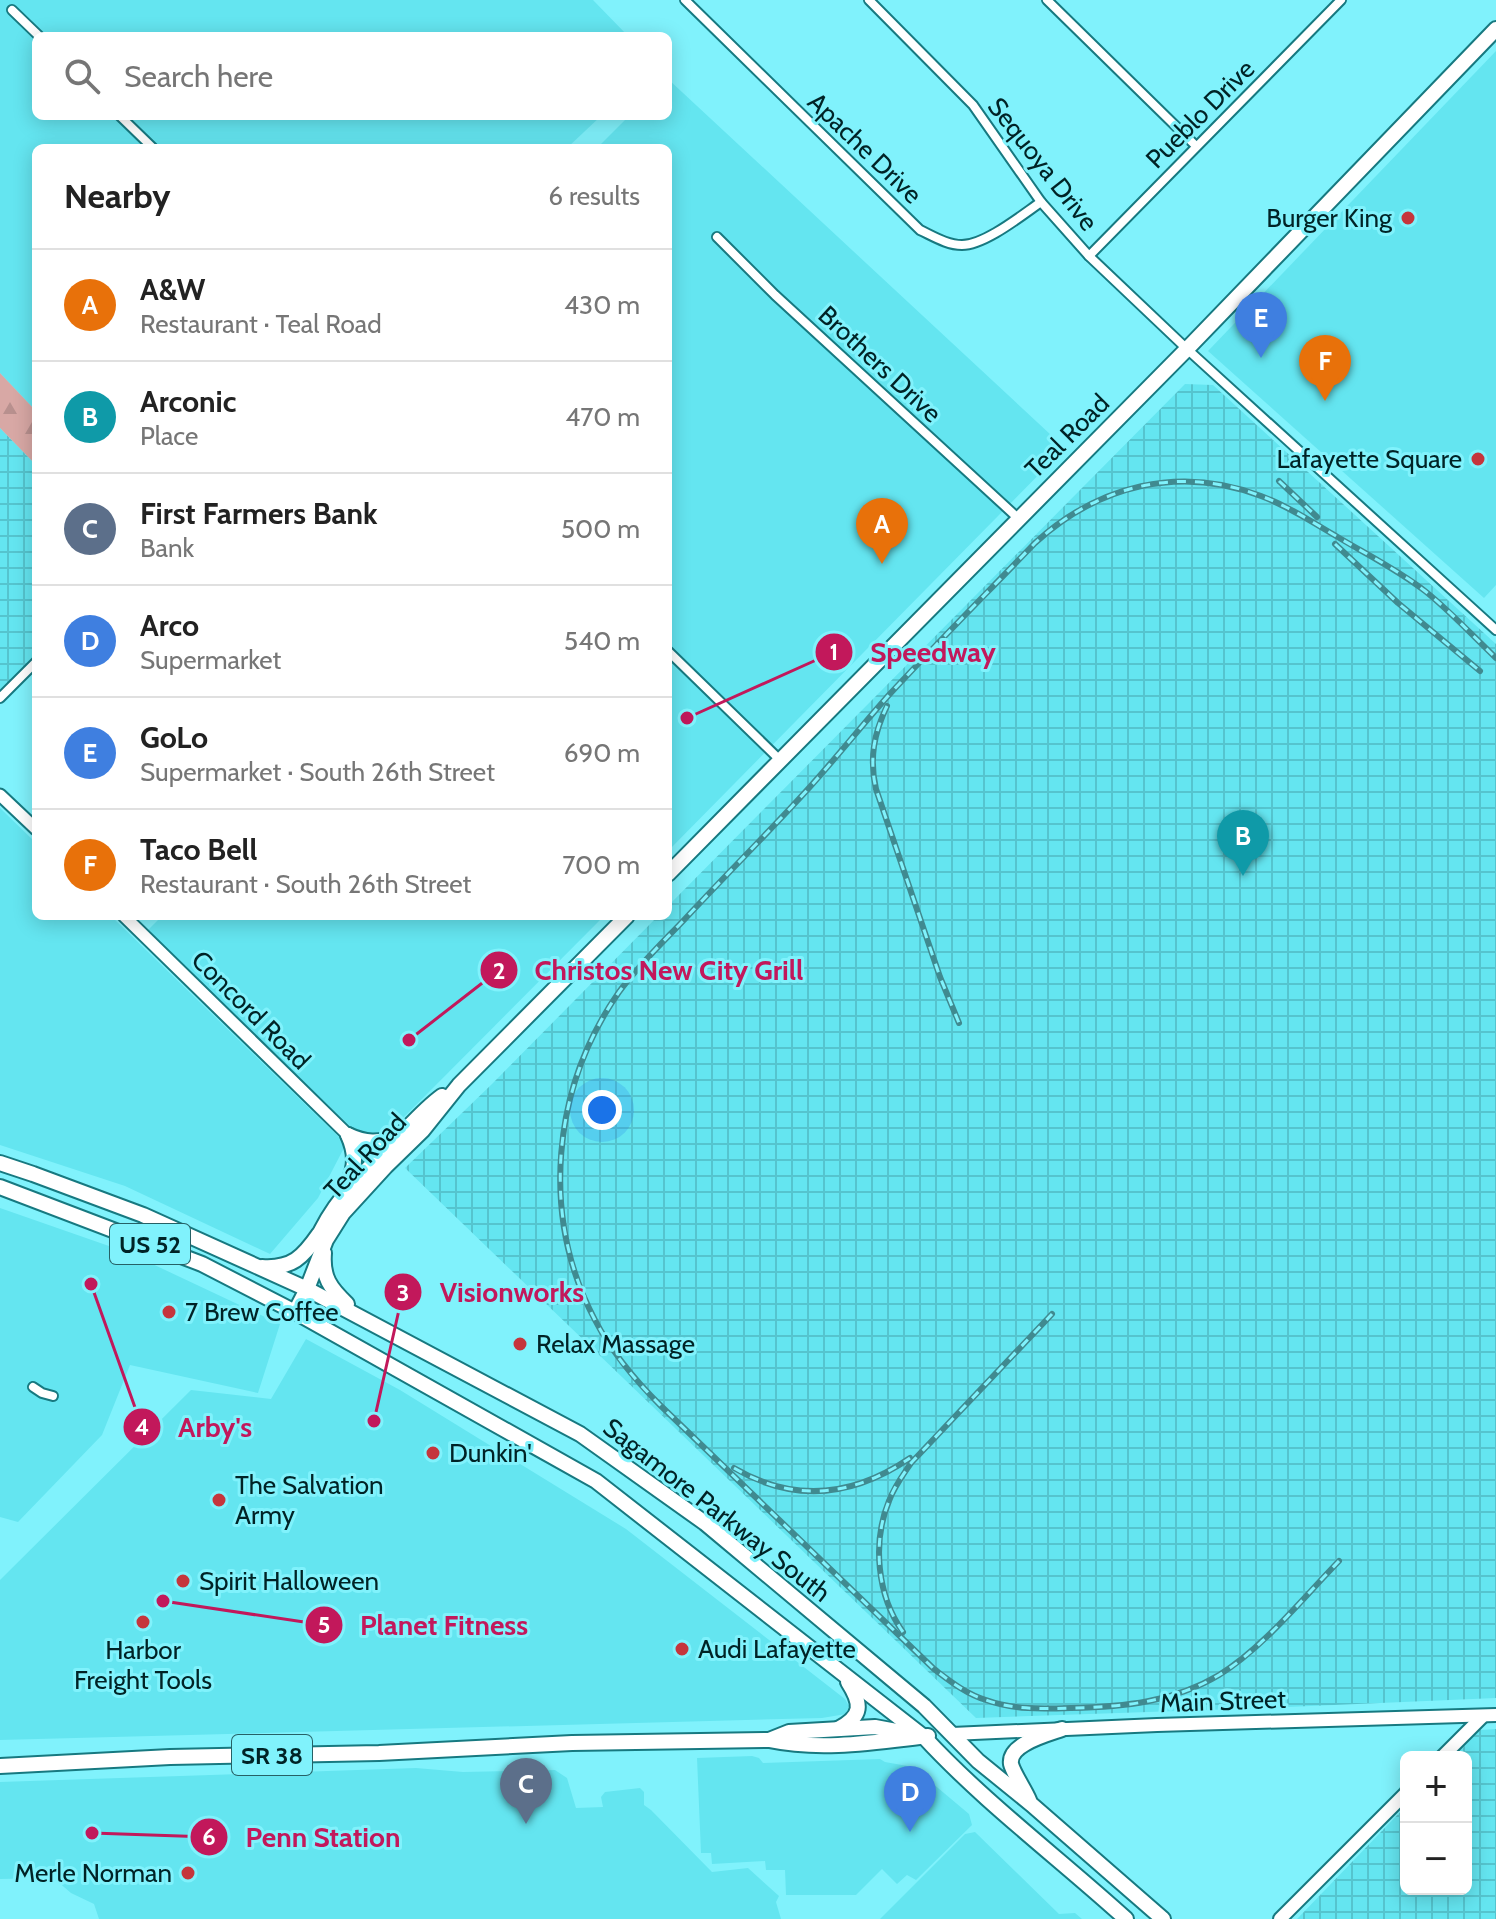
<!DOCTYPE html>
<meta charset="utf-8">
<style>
body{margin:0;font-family:Cabin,sans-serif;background:#f6f6f6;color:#222}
.controls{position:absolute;right:24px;bottom:24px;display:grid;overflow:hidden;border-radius:12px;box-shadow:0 4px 20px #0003}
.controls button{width:72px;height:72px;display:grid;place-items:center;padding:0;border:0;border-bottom:2px solid #e0e0e0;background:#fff;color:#222;font:40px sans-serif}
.you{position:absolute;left:602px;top:1110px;width:28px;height:28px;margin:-20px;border:6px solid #fff;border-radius:50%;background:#1a73e8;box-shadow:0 0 0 12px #1a73e833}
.badge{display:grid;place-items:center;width:52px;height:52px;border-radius:50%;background:#d93025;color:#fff;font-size:26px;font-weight:700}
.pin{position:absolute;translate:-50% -66px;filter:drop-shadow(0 2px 4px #0008)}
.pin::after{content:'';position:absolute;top:42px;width:28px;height:24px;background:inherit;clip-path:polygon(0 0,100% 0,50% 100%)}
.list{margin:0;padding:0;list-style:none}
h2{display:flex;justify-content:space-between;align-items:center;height:104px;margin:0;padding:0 32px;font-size:34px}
h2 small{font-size:26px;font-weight:400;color:#767676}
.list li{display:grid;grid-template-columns:52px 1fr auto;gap:24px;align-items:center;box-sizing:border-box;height:112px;padding:0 32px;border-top:2px solid #e0e0e0}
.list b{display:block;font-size:30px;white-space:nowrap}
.list p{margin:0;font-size:26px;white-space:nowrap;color:#767676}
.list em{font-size:26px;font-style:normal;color:#767676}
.icon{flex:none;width:44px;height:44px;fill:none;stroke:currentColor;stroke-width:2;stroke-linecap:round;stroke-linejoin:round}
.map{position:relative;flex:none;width:1496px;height:1919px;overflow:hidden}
.search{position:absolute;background:#fff;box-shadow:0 4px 20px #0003;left:32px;top:32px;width:640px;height:88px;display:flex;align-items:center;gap:20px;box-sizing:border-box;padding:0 28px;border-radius:12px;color:#767676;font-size:30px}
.panel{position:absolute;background:#fff;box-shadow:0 4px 20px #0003;left:32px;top:144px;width:640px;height:776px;border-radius:12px}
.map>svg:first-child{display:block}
</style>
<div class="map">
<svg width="1496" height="1919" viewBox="0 0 1496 1919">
<defs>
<pattern id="industrial-grid" width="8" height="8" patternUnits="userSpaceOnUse" patternTransform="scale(2)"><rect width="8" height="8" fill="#64e5f0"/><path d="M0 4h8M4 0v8" fill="none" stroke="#55c4ce"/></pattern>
<pattern id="forest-firs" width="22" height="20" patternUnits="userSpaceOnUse" patternTransform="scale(2)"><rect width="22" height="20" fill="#d8a8a5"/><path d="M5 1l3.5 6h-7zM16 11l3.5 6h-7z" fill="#b8908e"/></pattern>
</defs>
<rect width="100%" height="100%" fill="#80f2fc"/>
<g fill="#64e5f0">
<polygon points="0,0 593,0 628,36 36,36 36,116 601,116 567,148 36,148 36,411 0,373"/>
<polygon points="1496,51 1496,585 1484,598 1208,351"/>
<polygon points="668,79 1065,448 668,851 668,148 597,148 629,116 668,116"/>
<polygon points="0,808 36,843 36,916 111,916 346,1144 318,1198 270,1254 125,1186 0,1145"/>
<polygon points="162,916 604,916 421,1100 392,1129 374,1139 355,1131 147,931"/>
<polygon points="0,1208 129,1253 280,1324 258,1393 130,1365 102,1435 18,1522 0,1517"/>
<polygon points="306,1339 400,1390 626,1529 845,1699 849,1706 846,1714 822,1718 0,1740 0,1580 191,1390 271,1399"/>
<polygon points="752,1756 759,1758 763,1763 880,1759 885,1762 913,1767 969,1814 972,1825 916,1880 907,1875 897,1884 882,1869 856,1895 786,1895 785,1870 766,1870 765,1861 712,1864 711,1853 701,1853 697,1758"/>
<polygon points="416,1768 463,1772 555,1770 567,1778 576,1808 603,1807 601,1797 605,1792 640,1788 644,1792 644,1805 651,1810 712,1872 748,1868 779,1896 776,1902 781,1919 99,1919 94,1904 71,1893 57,1881 45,1878 0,1879 0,1782"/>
<polygon points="975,1832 1059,1914 1075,1913 1082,1919 880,1919 965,1834"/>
</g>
<g fill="url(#industrial-grid)">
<polygon points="1185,384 1213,385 1496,644 1496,1698 1266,1708 976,1718 405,1168 492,1084 658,916 668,916 668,906"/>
<polygon points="0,428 36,465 36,654 0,692"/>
<polygon points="1496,1729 1496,1919 1297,1919 1406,1806 1406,1889 1466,1889 1466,1757 1454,1757 1480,1730"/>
</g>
<polygon fill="url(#forest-firs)" points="0,373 36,411 36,465 0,428"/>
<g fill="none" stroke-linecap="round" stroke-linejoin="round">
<g stroke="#177980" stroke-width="12">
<g id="minor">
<path d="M 685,0 L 920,230 C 933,236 947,245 962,245 C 985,245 1022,215 1041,202"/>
<polyline points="869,0 973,105 1041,202 1089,256 1187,349 1496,630"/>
<polyline points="1047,0 1196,146"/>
<polyline points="12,10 39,36"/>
<polyline points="120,116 153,148"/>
<polyline points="717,237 775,295 1019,519"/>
<polyline points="1089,256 1341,0"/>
<polyline points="668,651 780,760"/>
<polyline points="0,698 36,662"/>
<polyline points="33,1387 42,1393 53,1396"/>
</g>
</g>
<g stroke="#177980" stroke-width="15">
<g id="tertiary">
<polyline points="0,795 36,829"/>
<polyline points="124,916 348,1135"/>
</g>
</g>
<g stroke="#177980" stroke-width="16">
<g id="secondary">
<polyline points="952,1734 1157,1725 1496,1715"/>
<polyline points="1442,1757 1483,1716"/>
<polyline points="1280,1919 1406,1793"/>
</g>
</g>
<g stroke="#177980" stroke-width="18">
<g id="primary">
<polyline points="668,874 1187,349 1496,29"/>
<path d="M 348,1135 C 356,1153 356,1166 348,1184"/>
<path d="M 348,1135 C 365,1143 379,1144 397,1136"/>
<polyline points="0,1163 33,1174 143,1215 307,1289 580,1434 705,1523 924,1706 978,1761 1031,1804 1163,1919"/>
<path d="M 0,1187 L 202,1264 L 295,1312 L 596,1481 L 924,1737 C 984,1802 1060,1859 1126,1919"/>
<path d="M 316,1242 C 332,1202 363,1174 393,1143 C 409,1127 424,1109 442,1096"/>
<path d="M 324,1253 C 322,1277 330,1288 347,1304"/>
<path d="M 262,1267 C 292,1269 303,1257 319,1234"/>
<polyline points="295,1312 307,1289 326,1240 343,1213 386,1166 423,1130 459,1085 627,916"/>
<path d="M 838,1729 C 863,1716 862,1704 848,1682"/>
<polyline points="769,1740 789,1732 875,1727 912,1734"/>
<path d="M 0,1766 L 170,1757 L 379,1753 L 572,1743 L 769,1740 C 822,1751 875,1742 928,1736"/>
<path d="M 1029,1800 C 1025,1790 1013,1773 1011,1764 C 1008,1744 1048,1734 1062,1729"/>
</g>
</g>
<use href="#minor" stroke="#fff" stroke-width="8"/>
<use href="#tertiary" stroke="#fff" stroke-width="11"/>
<use href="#secondary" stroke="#fff" stroke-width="12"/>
<use href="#primary" stroke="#fff" stroke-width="14"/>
<g stroke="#408a90" stroke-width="6">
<g id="rail">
<polyline points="1279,481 1317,517"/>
<polyline points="1335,544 1398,603 1480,671"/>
<path d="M 887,706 C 874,733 869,759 876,789 L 940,977 L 959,1023"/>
<path d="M 734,1468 C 794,1503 853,1497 910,1458"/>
<path d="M 1339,1561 C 1304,1597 1262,1649 1219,1675 C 1174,1702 1123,1707 1071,1708 C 1042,1709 1014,1710 986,1700 C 966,1694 950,1681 934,1669 L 661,1406 C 635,1380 612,1353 595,1320 C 540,1216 552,1088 619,992 C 638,966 662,943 684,920 C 721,880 760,841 797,801 C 829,767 857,731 888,696 C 936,644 986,594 1035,543 C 1098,485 1180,465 1261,496 C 1288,506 1312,522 1336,536 C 1366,554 1398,570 1425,591 C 1450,611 1472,635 1496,658"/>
<path d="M 903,1632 C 877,1596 872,1542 889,1501 C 894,1487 903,1475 911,1463 L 1052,1314"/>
</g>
</g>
<use href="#rail" stroke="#80f2fc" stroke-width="3" stroke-dasharray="9" stroke-linecap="butt"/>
</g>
<g fill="#c5353c" stroke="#80f2fc" stroke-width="3">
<circle cx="1408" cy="218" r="8"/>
<circle cx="1478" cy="459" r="8"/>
<circle cx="169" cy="1312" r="8"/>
<circle cx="520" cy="1344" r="8"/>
<circle cx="433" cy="1453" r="8"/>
<circle cx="219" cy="1500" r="8"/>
<circle cx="183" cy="1581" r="8"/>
<circle cx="143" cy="1622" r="8"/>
<circle cx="682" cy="1649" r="8"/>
<circle cx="188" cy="1873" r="8"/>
</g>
<g text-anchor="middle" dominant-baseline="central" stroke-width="6" stroke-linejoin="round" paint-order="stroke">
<g fill="#80f2fc" stroke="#266166" stroke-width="2">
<rect x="110" y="1224" width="80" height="40" rx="6"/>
<rect x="232" y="1735" width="80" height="40" rx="6"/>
</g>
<g font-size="24" font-weight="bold" fill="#002326">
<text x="150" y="1244">US 52</text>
<text x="272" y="1755">SR 38</text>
</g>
<g font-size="26" fill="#002326" stroke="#80f2fc">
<text transform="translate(1200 114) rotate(-45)">Pueblo Drive</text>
<text transform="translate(865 148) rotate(44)">Apache Drive</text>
<text transform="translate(1043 164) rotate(52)">Sequoya Drive</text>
<text transform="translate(880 364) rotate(43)">Brothers Drive</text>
<text transform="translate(1067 436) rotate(-45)">Teal Road</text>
<text transform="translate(251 1010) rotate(45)">Concord Road</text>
<text transform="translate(365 1156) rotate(-47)">Teal Road</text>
<text transform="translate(717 1510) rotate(38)">Sagamore Parkway South</text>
<text transform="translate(1223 1701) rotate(-2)">Main Street</text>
</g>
<g font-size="26" fill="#002326" stroke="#80f2fc" text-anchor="start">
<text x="1392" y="218" text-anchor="end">Burger King</text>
<text x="1462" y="459" text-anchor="end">Lafayette Square</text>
<text x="185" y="1312">7 Brew Coffee</text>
<text x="536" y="1344">Relax Massage</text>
<text x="449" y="1453">Dunkin'</text>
<text x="235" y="1485">The Salvation<tspan x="235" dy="30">Army</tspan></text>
<text x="199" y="1581">Spirit Halloween</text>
<text x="698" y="1649">Audi Lafayette</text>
<text x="143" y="1650" text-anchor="middle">Harbor<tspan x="143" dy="30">Freight Tools</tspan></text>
<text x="172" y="1873" text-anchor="end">Merle Norman</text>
</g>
</g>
<path fill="none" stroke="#c2185b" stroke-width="3" d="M687 718L834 652M409 1040L499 970M374 1421L403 1292M91 1284L142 1427M163 1601L324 1625M92 1833L209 1837"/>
<g fill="#c2185b" stroke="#80f2fc" stroke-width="3">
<circle cx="687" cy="718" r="8"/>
<circle cx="409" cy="1040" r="8"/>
<circle cx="374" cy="1421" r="8"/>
<circle cx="91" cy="1284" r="8"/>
<circle cx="163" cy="1601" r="8"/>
<circle cx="92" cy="1833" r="8"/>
<circle cx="834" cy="652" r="20"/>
<circle cx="499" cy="970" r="20"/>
<circle cx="403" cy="1292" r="20"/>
<circle cx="142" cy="1427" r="20"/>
<circle cx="324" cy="1625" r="20"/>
<circle cx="209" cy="1837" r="20"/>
</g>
<g font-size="24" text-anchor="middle" font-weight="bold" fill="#fff">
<text x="834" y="660">1</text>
<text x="499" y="979">2</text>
<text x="403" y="1301">3</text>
<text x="142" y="1435">4</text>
<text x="324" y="1633">5</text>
<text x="209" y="1845">6</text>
</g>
<g font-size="28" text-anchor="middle" font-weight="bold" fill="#c2185b" stroke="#80f2fc" stroke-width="6" stroke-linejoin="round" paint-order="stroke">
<text x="933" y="662">Speedway</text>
<text x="669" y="980">Christos New City Grill</text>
<text x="512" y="1302">Visionworks</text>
<text x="215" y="1437">Arby's</text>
<text x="444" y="1635">Planet Fitness</text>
<text x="323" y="1847">Penn Station</text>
</g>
</svg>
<div class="controls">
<button>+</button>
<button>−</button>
</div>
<div class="you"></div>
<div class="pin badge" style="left:882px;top:564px;background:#e8710a">A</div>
<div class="pin badge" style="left:1243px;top:876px;background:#0f9aa8">B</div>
<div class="pin badge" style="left:526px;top:1824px;background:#5c6f8a">C</div>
<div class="pin badge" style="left:910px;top:1832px;background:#3f7fe0">D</div>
<div class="pin badge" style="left:1261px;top:358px;background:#3f7fe0">E</div>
<div class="pin badge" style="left:1325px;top:401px;background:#e8710a">F</div>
<div class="search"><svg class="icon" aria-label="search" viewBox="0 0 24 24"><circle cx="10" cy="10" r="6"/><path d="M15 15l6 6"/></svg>Search here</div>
<section class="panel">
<h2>Nearby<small>6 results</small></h2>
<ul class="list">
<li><span class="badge" style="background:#e8710a">A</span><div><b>A&amp;W</b><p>Restaurant · Teal Road</p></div><em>430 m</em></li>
<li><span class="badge" style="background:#0f9aa8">B</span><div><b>Arconic</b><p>Place</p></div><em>470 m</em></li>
<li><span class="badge" style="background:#5c6f8a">C</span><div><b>First Farmers Bank</b><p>Bank</p></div><em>500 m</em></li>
<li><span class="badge" style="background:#3f7fe0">D</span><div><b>Arco</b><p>Supermarket</p></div><em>540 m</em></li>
<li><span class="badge" style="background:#3f7fe0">E</span><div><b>GoLo</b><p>Supermarket · South 26th Street</p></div><em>690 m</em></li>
<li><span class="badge" style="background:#e8710a">F</span><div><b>Taco Bell</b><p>Restaurant · South 26th Street</p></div><em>700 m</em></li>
</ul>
</section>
</div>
